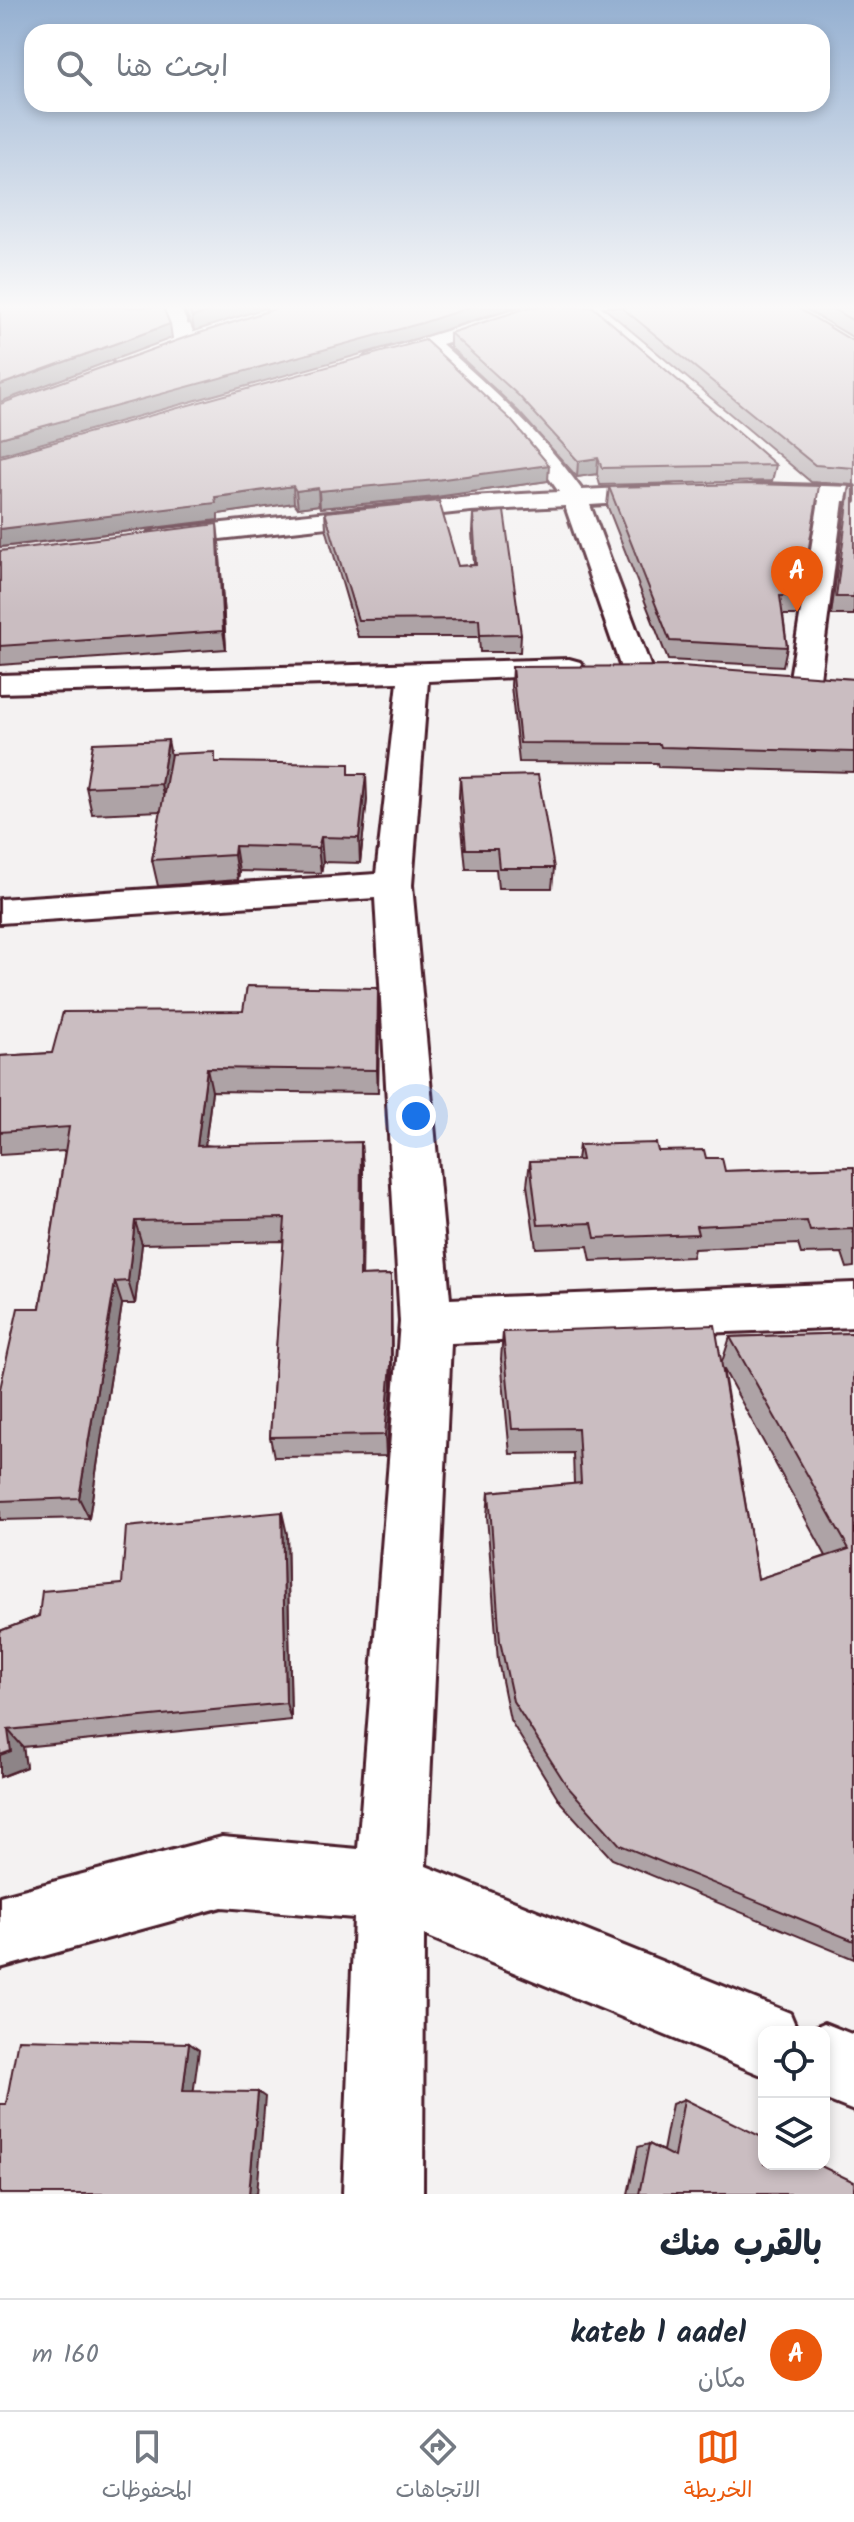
<!DOCTYPE html>
<html lang="ar">
<meta charset="utf-8">
<style>
body{margin:0;font-family:Kalam,"Playpen Sans Arabic",sans-serif;background:#f6f6f7;color:#1f2937;direction:rtl}
.controls{position:absolute;right:24px;bottom:24px;display:grid;overflow:hidden;border-radius:16px;box-shadow:0 4px 12px #0003}
.controls button{width:72px;height:72px;display:grid;place-items:center;padding:0;border:0;border-bottom:2px solid #e0e1e3;background:#fff;color:#1f2937;font:40px sans-serif}
.you{position:absolute;left:416px;top:1116px;width:28px;height:28px;margin:-20px;border:6px solid #fff;border-radius:50%;background:#1a73e8;box-shadow:0 0 0 12px #1a73e833}
.badge{display:grid;place-items:center;width:52px;height:52px;border-radius:50%;background:#ea580c;color:#fff;font-size:26px;font-weight:700}
.pin{position:absolute;translate:-50% -66px;filter:drop-shadow(0 2px 4px #0008)}
.pin::after{content:'';position:absolute;top:42px;width:28px;height:24px;background:inherit;clip-path:polygon(0 0,100% 0,50% 100%)}
.list{margin:0;padding:0;list-style:none}
h2{display:flex;justify-content:space-between;align-items:center;height:104px;margin:0;padding:0 32px;font-size:34px}
h2 small{font-size:26px;font-weight:400;color:#747a83}
.list li{display:grid;grid-template-columns:52px 1fr auto;gap:24px;align-items:center;box-sizing:border-box;height:112px;padding:0 32px;border-top:2px solid #e0e1e3}
.list b{display:block;font-size:30px;white-space:nowrap}
.list p{margin:0;font-size:26px;white-space:nowrap;color:#747a83}
.list em{font-size:26px;font-style:normal;color:#747a83}
.icon{flex:none;width:44px;height:44px;fill:none;stroke:currentColor;stroke-width:2;stroke-linecap:round;stroke-linejoin:round}
.map{position:relative;flex:none;width:854px;height:2194px;overflow:hidden;direction:ltr}
.search{position:absolute;background:#fff;box-shadow:0 4px 12px #0003;left:24px;right:24px;top:24px;height:88px;display:flex;align-items:center;gap:20px;box-sizing:border-box;padding:0 28px;border-radius:24px;color:#747a83;font-size:30px}
.sheet{height:216px;background:#fff}
nav{display:flex;justify-content:space-around;align-items:center;box-sizing:border-box;height:112px;border-top:2px solid #e0e1e3;background:#fff;font-size:22px;color:#747a83}
nav a{display:grid;justify-items:center;gap:4px}
nav .on{color:#ea580c}
.map>svg:first-child{display:block}
</style>
<div class="map">
<svg width="854" height="2194" viewBox="0 0 854 2194">
<rect width="100%" height="100%" fill="#f4f2f2"/>
<filter id="ink" filterUnits="userSpaceOnUse"><feTurbulence type="fractalNoise" baseFrequency=".0125" numOctaves="2"/><feDisplacementMap in="SourceGraphic" scale="16" xChannelSelector="R" yChannelSelector="G"/><feConvolveMatrix kernelMatrix="1 2 1 2 8 2 1 2 1" color-interpolation-filters="sRGB"/></filter>
<g filter="url(#ink)">
<g fill="none" stroke-linecap="round" stroke-linejoin="round">
<g stroke="#4a1f2b" stroke-width="6">
<g id="minor">
<polygon points="162,307 180,307 191,332 188,336 174,336"/>
<path d="M 524,307 L 553,307 L 551,311 L 442,344 C 493,390 542,434 582,490 L 666,486 L 675,488 L 678,493 L 675,498 L 666,500 L 590,505 L 651,668 L 647,674 L 636,677 L 625,674 L 621,668 L 565,506 L 470,511 L 157,546 L 148,543 L 144,538 L 148,533 L 157,530 L 470,497 L 559,492 C 521,437 473,395 425,350 L 374,365 L 364,359 L 367,355 Z"/>
<polygon points="759,484 854,487 854,501 843,501 820,678 816,684 805,687 794,684 790,678 819,500 750,496 747,491 750,486"/>
<polygon points="569,659 580,662 584,668 580,674 428,681 412,885 450,1299 854,1283 854,1327 451,1343 426,1866 790,2013 798,2032 764,2032 764,2076 424,1935 423,2194 343,2194 354,1918 222,1907 0,1968 0,1896 222,1837 358,1849 400,1322 375,898 0,923 0,899 376,874 398,682 0,693 0,675"/>
<polygon points="824,2023 854,2035 854,2111 824,2099 824,2032 803,2032"/>
</g>
</g>
<g stroke="#4a1f2b" stroke-width="6">
<polygon id="major" points="239,307 266,307 264,311 123,360 116,362 106,356 109,352"/>
</g>
<use href="#minor" fill="#fff" fill-rule="evenodd"/>
<use href="#major" fill="#fff" fill-rule="evenodd"/>
</g>
<g fill="#aea3a6" stroke="#4a1f2b" stroke-width="2" fill-rule="evenodd">
<polygon points="183,307 268,307 194,331"/>
<polygon points="603,307 796,307 854,342 854,485 811,482"/>
<polygon points="802,307 854,307 854,338"/>
<polygon points="450,333 776,465 772,481 600,485 597,474 577,477 518,411 450,347"/>
<polygon points="0,457 548,481 436,497 320,508 319,505 298,508 294,503 218,514 218,520 0,547"/>
<polygon points="609,487 801,596 797,615 783,615 787,647 783,666 668,660 607,505"/>
<polygon points="850,487 854,487 854,615 831,615 846,504"/>
<polygon points="325,512 458,566 474,565 472,531 473,514 521,634 520,652 480,652 479,637 358,637 326,528"/>
<polygon points="219,542 226,649 0,665 0,551"/>
<polygon points="512,667 854,679 854,772 658,767 657,763 519,762 511,686"/>
<polygon points="171,756 217,762 350,774 367,799 360,863 323,862 321,873 239,871 238,880 158,886 152,860 161,811 92,814 86,787"/>
<polygon points="460,777 554,868 552,888 498,888 496,869 466,869 459,797"/>
<polygon points="379,1012 378,1093 212,1091 205,1145 363,1165 362,1276 391,1275 392,1385 386,1456 274,1457 270,1437 284,1241 142,1244 135,1304 122,1304 89,1518 0,1520 0,1389 40,1308 65,1151 0,1155 0,1056 52,1053"/>
<polygon points="579,1145 658,1151 706,1158 725,1171 854,1167 854,1267 847,1268 842,1253 801,1254 798,1244 694,1249 692,1257 591,1261 588,1246 536,1248 527,1185 530,1161 577,1160"/>
<path d="M 503,1332 L 722,1362 L 730,1337 L 854,1333 L 854,1959 L 612,1859 L 561,1803 L 510,1720 L 498,1661 L 487,1516 L 489,1492 L 574,1484 L 573,1453 L 510,1454 L 501,1359 ZM 723,1368 L 826,1556 L 758,1579 Z"/>
<polygon points="287,1534 291,1720 23,1747 26,1767 0,1777 0,1631 122,1584"/>
<polygon points="684,2099 854,2194 628,2194 638,2147 649,2144 663,2151 672,2104"/>
</g>
<g fill="#8d8487" stroke="#4a1f2b" stroke-width="2">
<polygon points="223,307 268,307 194,331 192,317"/>
<polygon points="471,307 515,307 422,337 0,455 0,438"/>
<polygon points="170,324 172,338 0,402 0,385"/>
<polygon points="598,458 597,474 577,477 578,461"/>
<polygon points="549,465 548,481 436,497 320,508 319,491"/>
<polygon points="293,486 294,503 218,514 218,520 0,547 0,529"/>
<polygon points="318,488 319,505 298,508 296,491"/>
<polygon points="217,524 219,542 226,649 223,631"/>
<polygon points="168,740 173,767 166,811 161,784"/>
<polygon points="366,774 367,799 360,863 359,838"/>
<polygon points="321,837 323,862 321,873 318,848"/>
<polygon points="235,846 239,871 238,880 234,855"/>
<polygon points="378,988 379,1012 378,1093 377,1070"/>
<polygon points="207,1068 212,1091 202,1169 197,1146"/>
<polygon points="361,1142 363,1165 362,1298 360,1276"/>
<polygon points="135,1221 142,1244 135,1304 128,1281"/>
<polygon points="391,1275 392,1385 386,1456 385,1435"/>
<polygon points="115,1282 122,1304 89,1518 79,1498"/>
<polygon points="282,1512 287,1534 291,1720 286,1703"/>
<polygon points="8,1730 23,1747 26,1767 0,1777 0,1755"/>
<polygon points="189,2043 199,2050 193,2095 183,2091"/>
<polygon points="258,2092 265,2097 257,2194 249,2194"/>
</g>
<g fill="#cabdc1" stroke="#4a1f2b" stroke-width="2">
<polygon points="0,307 163,307 170,324 0,385"/>
<polygon points="188,307 223,307 192,317"/>
<polygon points="281,307 471,307 422,323 0,438 0,404 184,338"/>
<polygon points="530,307 593,307 776,465 602,468 598,458 578,461 519,396 450,333"/>
<polygon points="621,307 796,307 854,342 854,468 815,465"/>
<polygon points="829,307 854,307 854,321"/>
<polygon points="425,340 511,420 549,465 436,480 319,491 318,488 296,491 293,486 215,497 216,503 0,529 0,457"/>
<polygon points="750,484 819,486 801,596 780,596 787,647 670,641 609,487"/>
<polygon points="850,487 854,487 854,597 836,597"/>
<polygon points="439,501 458,566 476,565 473,514 504,511 521,634 480,635 479,619 358,620 325,512"/>
<polygon points="217,524 223,631 0,646 0,551"/>
<polygon points="681,666 854,679 854,752 661,747 660,744 520,743 512,667"/>
<polygon points="168,740 161,784 86,787 93,743"/>
<polygon points="215,752 215,762 349,764 349,774 366,774 359,838 321,837 318,848 235,846 234,855 152,860 171,754"/>
<polygon points="538,775 554,868 499,868 497,849 466,849 460,777"/>
<polygon points="247,986 378,988 377,1070 207,1068 197,1146 361,1142 360,1276 391,1275 391,1364 385,1435 270,1437 285,1218 135,1221 128,1281 115,1282 79,1498 0,1501 0,1389 18,1308 40,1308 69,1127 0,1132 0,1056 52,1053 63,1012 243,1011"/>
<polygon points="656,1143 658,1151 704,1150 706,1158 722,1158 725,1171 854,1167 854,1234 852,1229 810,1231 807,1221 696,1226 698,1234 595,1238 592,1223 538,1225 530,1161 582,1160 579,1145"/>
<polygon points="715,1325 758,1579 849,1549 730,1337 854,1333 854,1941 620,1845 567,1786 513,1701 500,1641 489,1492 581,1483 578,1428 512,1429 503,1332"/>
<polygon points="282,1512 286,1703 8,1730 11,1751 0,1755 0,1631 39,1616 42,1591 122,1584 126,1527"/>
<polygon points="18,2039 189,2043 183,2091 258,2092 249,2194 0,2194 0,2104 6,2104"/>
<polygon points="684,2099 764,2138 764,2164 817,2164 854,2182 854,2194 639,2194 649,2144 674,2157"/>
</g>
</g>
<linearGradient id="sky" x2="0" y2="1"><stop stop-color="#95b0d1"/><stop offset="0.5" stop-color="#faf9f9"/><stop offset="1" stop-color="#faf9f9" stop-opacity="0"/></linearGradient>
<rect width="854" height="614" fill="url(#sky)"/>
</svg>
<div class="controls">
<button><svg class="icon" aria-label="locate" viewBox="0 0 24 24"><circle cx="12" cy="12" r="6"/><path d="M12 2v4M12 18v4M2 12h4M18 12h4"/></svg></button>
<button><svg class="icon" aria-label="layers" viewBox="0 0 24 24"><path d="M12 4l9 5-9 5-9-5zM3 14l9 5 9-5"/></svg></button>
</div>
<div class="you"></div>
<div class="pin badge" style="left:797px;top:612px">A</div>
<div class="search"><svg class="icon" aria-label="search" viewBox="0 0 24 24"><circle cx="10" cy="10" r="6"/><path d="M15 15l6 6"/></svg>ابحث هنا</div>
</div>
<section class="sheet">
<h2>بالقرب منك<small></small></h2>
<ul class="list">
<li><span class="badge">A</span><div><b>kateb l aadel</b><p>مكان</p></div><em>160 m</em></li>
</ul>
</section>
<nav>
<a class="on"><svg class="icon" aria-label="map" viewBox="0 0 24 24"><path d="M3 6l6-2 6 2 6-2v14l-6 2-6-2-6 2zM9 4v14M15 6v14"/></svg>الخريطة</a>
<a><svg class="icon" aria-label="directions" viewBox="0 0 24 24"><path d="M12 3l9 9-9 9-9-9zM9 14v-3h6M13 9l2 2-2 2"/></svg>الاتجاهات</a>
<a><svg class="icon" aria-label="saved" viewBox="0 0 24 24"><path d="M7 4h10v16l-5-4-5 4z"/></svg>المحفوظات</a>
</nav>
